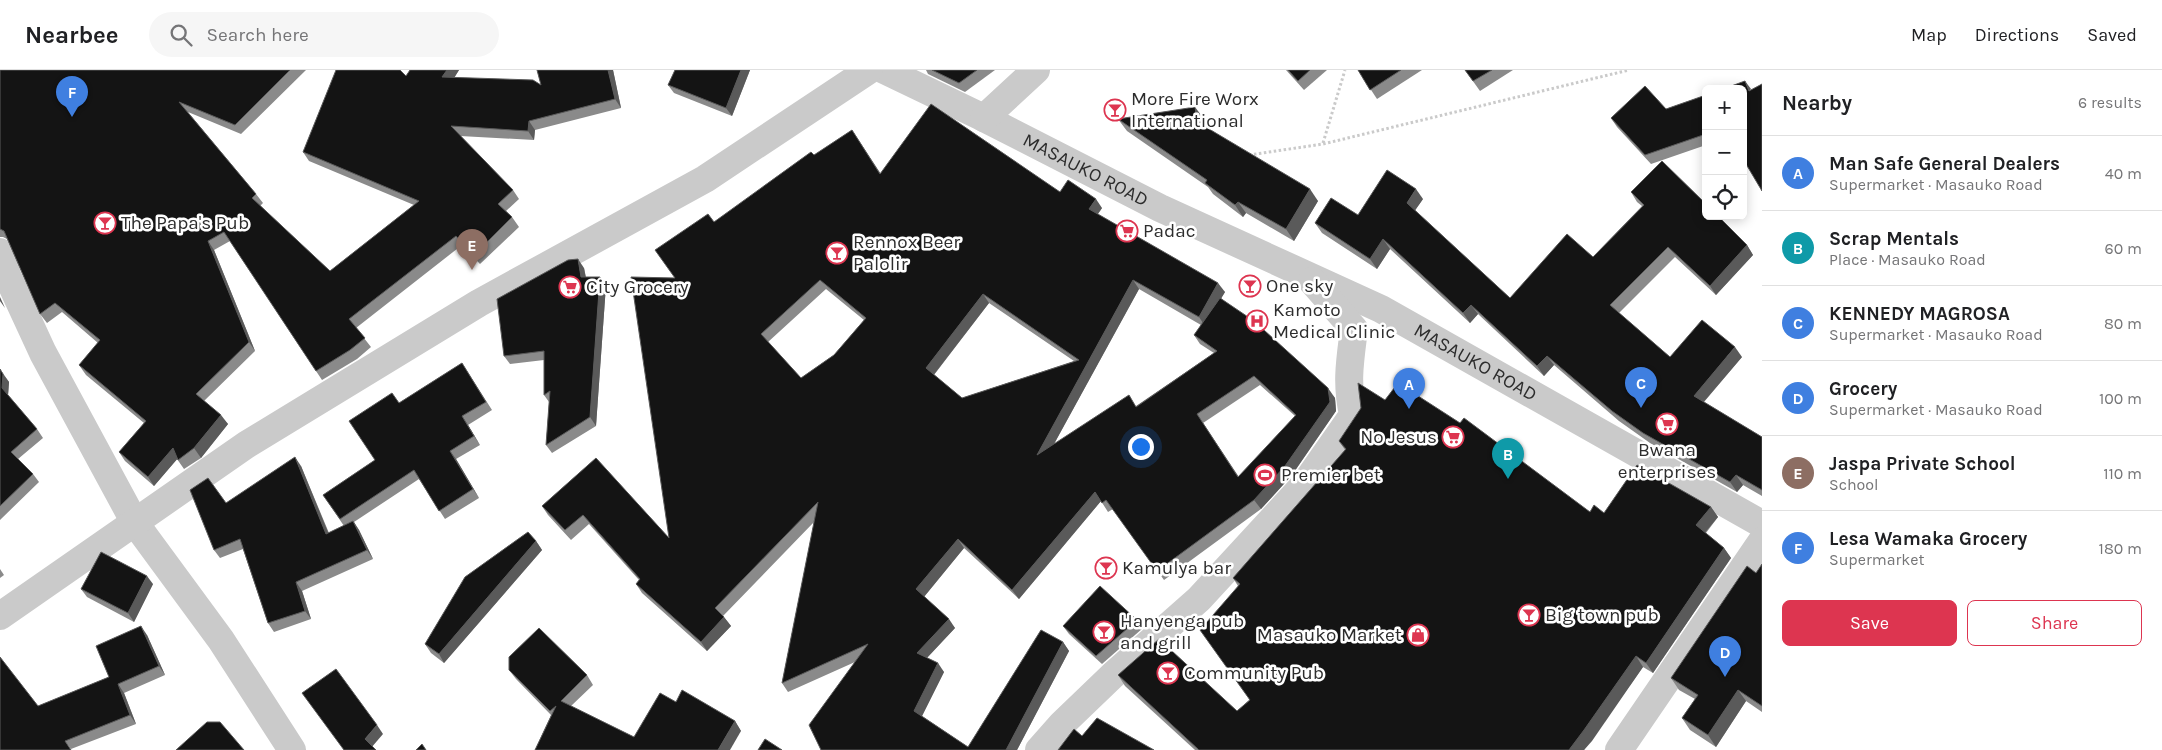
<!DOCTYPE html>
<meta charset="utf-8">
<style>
body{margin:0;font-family:Karla,sans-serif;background:#f6f6f6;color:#202124}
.controls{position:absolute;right:15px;top:15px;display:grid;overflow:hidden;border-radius:8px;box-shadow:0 2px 12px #0003}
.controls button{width:45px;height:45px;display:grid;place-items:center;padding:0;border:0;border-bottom:1px solid #e0e0e0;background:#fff;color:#202124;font:25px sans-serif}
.you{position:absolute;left:1140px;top:376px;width:18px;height:18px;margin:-12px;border:4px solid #fff;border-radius:50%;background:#1a73e8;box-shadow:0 0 0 8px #1a73e833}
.badge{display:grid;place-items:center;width:32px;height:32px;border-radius:50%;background:#dd3550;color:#fff;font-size:16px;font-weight:700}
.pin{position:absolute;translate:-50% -41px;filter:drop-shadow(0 1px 2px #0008)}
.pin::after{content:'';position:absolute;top:26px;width:18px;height:15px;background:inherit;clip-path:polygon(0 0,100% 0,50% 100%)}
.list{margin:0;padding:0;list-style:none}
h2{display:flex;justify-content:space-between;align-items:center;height:65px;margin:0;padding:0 20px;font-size:21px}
h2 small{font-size:16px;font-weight:400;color:#757577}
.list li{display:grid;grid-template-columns:32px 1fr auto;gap:15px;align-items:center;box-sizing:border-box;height:75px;padding:0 20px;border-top:1px solid #e0e0e0}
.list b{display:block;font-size:19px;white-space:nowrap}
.list p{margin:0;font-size:16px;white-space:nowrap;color:#757577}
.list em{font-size:16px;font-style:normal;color:#757577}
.actions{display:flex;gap:10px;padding:15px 20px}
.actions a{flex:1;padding:11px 0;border:1px solid #dd3550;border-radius:8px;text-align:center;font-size:18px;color:#dd3550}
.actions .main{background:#dd3550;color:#fff}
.icon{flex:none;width:28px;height:28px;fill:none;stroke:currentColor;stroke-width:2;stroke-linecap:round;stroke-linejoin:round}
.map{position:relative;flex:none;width:1762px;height:680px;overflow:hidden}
header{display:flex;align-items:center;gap:30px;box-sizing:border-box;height:70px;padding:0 25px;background:#fff;border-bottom:1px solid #e0e0e0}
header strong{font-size:24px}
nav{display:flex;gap:28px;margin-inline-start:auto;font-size:18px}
.search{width:350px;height:45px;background:#f6f6f6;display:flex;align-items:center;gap:12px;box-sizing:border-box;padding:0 18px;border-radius:28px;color:#757577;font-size:19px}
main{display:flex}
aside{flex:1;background:#fff}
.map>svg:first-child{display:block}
</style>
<header>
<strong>Nearbee</strong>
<div class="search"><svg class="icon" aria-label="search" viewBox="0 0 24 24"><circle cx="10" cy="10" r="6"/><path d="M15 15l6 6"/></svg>Search here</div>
<nav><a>Map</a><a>Directions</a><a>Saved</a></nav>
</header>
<main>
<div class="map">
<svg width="1762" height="680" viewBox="0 0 1762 680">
<rect width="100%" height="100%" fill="#fff"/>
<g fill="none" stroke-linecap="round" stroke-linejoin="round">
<g stroke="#cacaca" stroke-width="3" stroke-dasharray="2.5 2.5" stroke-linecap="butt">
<polyline points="1323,73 1345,0"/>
<polyline points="1249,85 1323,74 1629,0"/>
</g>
<g stroke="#cacaca" stroke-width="28">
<path id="s1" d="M 884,0 L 984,48 L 1160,138 L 1381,239 L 1762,454"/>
<polyline points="984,48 1036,0"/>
<polyline points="0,182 7,205 43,283 135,453 221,570 292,680"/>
<polyline points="0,546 246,375 479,233 705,109 869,0"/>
<path d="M 1039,680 L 1062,654 L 1113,605 L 1199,529 L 1304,415 L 1353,345 C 1346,312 1350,291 1354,259 L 1312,211"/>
<polyline points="1619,680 1762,471"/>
</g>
</g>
<g fill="#8a8a8a" fill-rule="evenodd">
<polygon points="0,0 306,0 241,64 188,42 256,124 263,133 260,136 330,201 414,135 309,91 303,82 406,6 410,0 459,0 454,8 541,15 537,0 613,0 621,38 535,60 534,70 460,66 513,120 519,129 506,141 512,147 519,157 480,194 462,175 356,258 371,277 357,289 322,310 230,171 214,180 255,281 204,331 228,354 201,388 184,399 177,389 154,416 125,391 119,382 144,353 86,305 79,295 98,273 62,242 47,253 40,244 7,169 3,167 0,167"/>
<polygon points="675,0 750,0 732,46 674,23 668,15"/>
<polygon points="926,0 995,0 965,22 928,4"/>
<polygon points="1286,0 1327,0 1304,20"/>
<polygon points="1358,0 1422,0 1377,29"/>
<polygon points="1465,0 1513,0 1480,21"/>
<polygon points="1706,25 1706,75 1651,94 1617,57 1611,48 1666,39"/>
<polygon points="1118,49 1204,49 1205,56 1318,131 1294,171 1246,143 1243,147 1213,124 1208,117 1127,61"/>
<path d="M 852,60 L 881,104 L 1060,122 L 1102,138 L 1098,144 L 1225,222 L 1221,228 L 1335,328 L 1336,341 L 1292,405 L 1261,439 L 1164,510 L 1113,439 L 1108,442 L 1101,431 L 1019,529 L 964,478 L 924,527 L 955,558 L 927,588 L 944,602 L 922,646 L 968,677 L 1063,572 L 1069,581 L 1017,680 L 821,680 L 855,592 L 788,622 L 782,613 L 814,452 L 723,546 L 731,556 L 707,581 L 642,523 L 636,514 L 639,510 L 589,454 L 571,470 L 548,445 L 542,436 L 596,388 L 669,468 L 675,208 L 714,152 ZM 826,219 L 864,250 L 834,285 L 801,308 L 768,272 ZM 1139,219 L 1201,255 L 1194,265 L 1200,274 L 1214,283 L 1136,336 L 1054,374 ZM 989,233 L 1074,291 L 962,328 L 934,305 ZM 1260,315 L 1295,346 L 1239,407 L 1203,353 Z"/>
<polygon points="1631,122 1747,175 1753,185 1716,225 1675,187 1619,243 1670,287 1742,287 1704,332 1762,367 1762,426 1743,415 1737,422 1650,373 1619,351 1554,295 1544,306 1478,244 1470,253 1390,179 1377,199 1322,163 1315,153 1358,145 1423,129 1415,140 1510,228 1593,187 1642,136 1637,132"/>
<polygon points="584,198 586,207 600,207 606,215 596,356 552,383 546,375 549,332 544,325 544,290 510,294 504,286"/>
<polygon points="462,293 492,340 468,355 480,375 456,389 479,428 445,449 419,409 354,452 359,460 373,489 302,521 311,549 274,562 268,553 243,479 220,488 214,480 226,433 301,396 329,463 344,456 323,425 375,390 399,333"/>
<polygon points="0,299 9,312 8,325 37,359 43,368 18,389 33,404 39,412 0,450"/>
<polygon points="1385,330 1590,442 1604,443 1711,437 1718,447 1706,463 1724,478 1731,488 1653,603 1643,597 1584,680 1195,680 1125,616 1118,605 1237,641 1249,630 1238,516 1233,508 1345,380 1339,371"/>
<polygon points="536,471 542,480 444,593 431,583 425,574"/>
<polygon points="1762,494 1762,642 1746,631 1716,677 1690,660 1682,648 1695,629 1679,620 1671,608 1756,503"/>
<polygon points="0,499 4,505 0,508"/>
<polygon points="153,514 134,552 87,527 81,519"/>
<polygon points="1137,550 1143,558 1102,594 1069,564 1063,556"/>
<polygon points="147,565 165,605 124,623 136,654 71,679 38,636 109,607"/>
<polygon points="509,600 587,605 593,615 571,636 634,667 676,632 735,651 741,661 535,680 551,645 516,609"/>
</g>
<g fill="#5a5a5a">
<polygon points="447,0 459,0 449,16 442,7"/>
<polygon points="608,0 613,0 621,38 615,29"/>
<polygon points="741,0 750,0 732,46 726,38"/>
<polygon points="1745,11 1751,19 1749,21"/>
<polygon points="1195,37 1204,49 1207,69 1198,57"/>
<polygon points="529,51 535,60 534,70 528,61"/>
<polygon points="1310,119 1318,131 1294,171 1286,159"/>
<polygon points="1416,119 1423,129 1414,142 1407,133"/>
<polygon points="1096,129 1102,138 1095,148 1089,139"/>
<polygon points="1238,132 1246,143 1243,147 1235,135"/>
<polygon points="1383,169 1390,179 1377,199 1370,189"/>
<polygon points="208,171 214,180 255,281 249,272"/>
<polygon points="1747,175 1753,185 1716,225 1710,216"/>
<polygon points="578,189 584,198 587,215 581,207"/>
<polygon points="600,207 606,215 596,356 590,347"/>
<polygon points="1133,210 1139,219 1043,394 1037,385"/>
<polygon points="1218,213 1225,222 1205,256 1199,247"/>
<polygon points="983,224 989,233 932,307 926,298"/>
<polygon points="0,227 5,238 0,231"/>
<polygon points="1471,235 1478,244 1470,253 1463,243"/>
<polygon points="1735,277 1742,287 1701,335 1694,326"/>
<polygon points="1547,286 1554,295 1544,306 1537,296"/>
<polygon points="3,304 9,312 8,326 2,318"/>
<polygon points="1328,318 1335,328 1336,341 1292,405 1261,439 1254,430"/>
<polygon points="221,345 228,354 201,388 194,378"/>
<polygon points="462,346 468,355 480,375 474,366"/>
<polygon points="173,378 179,387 154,416 148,407"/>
<polygon points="450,381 456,389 479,428 473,419"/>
<polygon points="295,387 301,396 332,472 326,464"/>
<polygon points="1736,405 1743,415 1737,422 1730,412"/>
<polygon points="1095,422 1101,431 1019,529 1012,520"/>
<polygon points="1711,437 1718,447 1703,465 1696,455"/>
<polygon points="353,451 359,460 373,489 367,480"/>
<polygon points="958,469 964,478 923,528 916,519"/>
<polygon points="536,471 542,480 444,593 439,584"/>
<polygon points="1724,478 1731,488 1653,603 1646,593"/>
<polygon points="147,506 153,514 134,552 128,543"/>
<polygon points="296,512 302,521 311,549 305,541"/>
<polygon points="724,547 731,556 707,581 701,572"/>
<polygon points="949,549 955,558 923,592 917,583"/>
<polygon points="141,556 147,565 165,605 159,596"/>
<polygon points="1063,572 1069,581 1017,680 1006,680"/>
<polygon points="1636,586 1643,597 1592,671 1584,680 1569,680"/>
<polygon points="938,593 944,602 920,650 914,641"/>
<polygon points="118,614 124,623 136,654 130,645"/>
<polygon points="1738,620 1746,631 1716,677 1708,665"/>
<polygon points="735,651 741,661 730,680 718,680"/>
<polygon points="377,655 383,664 371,678 365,669"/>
</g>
<g fill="#141414" stroke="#5a5a5a" fill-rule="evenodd">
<polygon points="0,0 290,0 235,55 179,32 256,124 252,128 330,201 419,131 303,82 336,0 400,0 406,6 410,0 447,0 442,7 533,10 541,15 537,0 608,0 615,29 529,51 528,61 451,56 513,120 498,134 512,147 474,185 456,166 349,249 365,268 350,280 316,301 224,162 208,171 249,272 196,324 221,345 194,378 178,390 173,378 148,407 119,382 146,351 79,295 100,270 55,233 40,244 4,161 0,159"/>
<polygon points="675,0 741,0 726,38 668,15"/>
<polygon points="932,0 977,0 959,13"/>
<polygon points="1288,0 1310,0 1298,11"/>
<polygon points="1358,0 1401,0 1370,20"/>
<polygon points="1465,0 1492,0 1473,11"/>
<polygon points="1745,11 1749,21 1762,14 1762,121 1743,89 1743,19 1723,19"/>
<polygon points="1645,16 1666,39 1706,25 1706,64 1645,85 1611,48"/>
<path d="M 931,34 L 1060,122 L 1068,110 L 1096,129 L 1089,139 L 1218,213 L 1199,247 L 1133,210 L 1037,385 L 1129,325 L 1136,337 L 1217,281 L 1194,265 L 1220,228 L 1254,251 L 1328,318 L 1330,332 L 1285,396 L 1254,430 L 1157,501 L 1106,430 L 1102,433 L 1095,422 L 1012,520 L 958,469 L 916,519 L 949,549 L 917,583 L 938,593 L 914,641 L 968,677 L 1041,560 L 1063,572 L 1006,680 L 821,680 L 809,655 L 868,574 L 782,613 L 818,432 L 715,538 L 724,547 L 701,572 L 636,514 L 640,509 L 583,445 L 565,460 L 542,436 L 596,388 L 669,468 L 631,207 L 675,208 L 655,180 L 708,144 L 714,152 L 811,82 L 814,85 L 852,60 L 880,104 ZM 820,210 L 866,248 L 834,285 L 801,308 L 761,264 ZM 983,224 L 1079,290 L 962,328 L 926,298 ZM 1254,306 L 1296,345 L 1238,407 L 1197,344 Z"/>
<polygon points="1195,37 1198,57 1204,56 1310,119 1286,159 1238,132 1235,135 1205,113 1207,110 1118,49"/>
<polygon points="1662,91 1706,134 1706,146 1718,146 1747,175 1710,216 1668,177 1610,235 1670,287 1702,250 1735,277 1694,326 1762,367 1762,420 1736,405 1730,412 1643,363 1612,341 1547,286 1537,296 1471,235 1463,243 1383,169 1370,189 1315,153 1331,128 1358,145 1387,100 1416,119 1407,133 1510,228 1567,164 1593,187 1644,135 1631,122"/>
<polygon points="578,189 581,207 600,207 590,347 546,375 550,321 544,325 544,281 504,286 497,229 568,190"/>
<polygon points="462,293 486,332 462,346 474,366 450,381 473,419 439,441 414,400 340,449 323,425 375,390 349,351 392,323 399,333"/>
<polygon points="0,299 3,304 2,318 37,359 11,382 33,404 0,436"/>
<polygon points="1358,313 1385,330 1398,313 1460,353 1464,348 1590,442 1594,435 1604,443 1637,395 1711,437 1696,455 1724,478 1646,593 1636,586 1584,660 1569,680 1199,680 1118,605 1159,569 1237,641 1250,630 1200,560 1240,514 1233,508 1346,379 1339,371 1361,338"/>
<polygon points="295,387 326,464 353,451 367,480 296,512 305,541 268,553 240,469 214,480 190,420 208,408 226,433"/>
<polygon points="528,462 536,471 439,584 425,574 465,507"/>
<polygon points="101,482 147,506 128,543 81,519"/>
<polygon points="1762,494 1762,636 1738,620 1708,665 1682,648 1698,625 1671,608 1747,496 1756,503"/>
<polygon points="1100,516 1137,550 1096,586 1063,556"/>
<polygon points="141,556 159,596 118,614 130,645 65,671 71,680 0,680 0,587 38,636 109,607 96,576"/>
<polygon points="539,558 587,605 561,631 634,667 660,623 676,632 682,620 735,651 718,680 535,680 556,636 550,641 509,600 509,587"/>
<polygon points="336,599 377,655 365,669 376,680 344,680 302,623"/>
<polygon points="1097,648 1154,680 1058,680 1074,659 1082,666"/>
<polygon points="207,652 220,652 244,680 176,680"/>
<polygon points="765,669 782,680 758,680"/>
<polygon points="422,674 426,680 416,680"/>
</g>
<defs>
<g id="bar-ring" transform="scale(1.125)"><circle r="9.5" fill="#fff" stroke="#dd3550" stroke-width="1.5"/><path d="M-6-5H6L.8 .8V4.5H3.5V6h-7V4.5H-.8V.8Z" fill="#dd3550"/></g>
<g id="supermarket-ring" transform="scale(1.125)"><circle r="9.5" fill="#fff" stroke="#dd3550" stroke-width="1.5"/><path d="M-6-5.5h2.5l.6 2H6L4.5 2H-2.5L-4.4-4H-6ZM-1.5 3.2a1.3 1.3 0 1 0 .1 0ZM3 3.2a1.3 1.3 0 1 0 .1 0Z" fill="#dd3550"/></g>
<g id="hospital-ring" transform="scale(1.125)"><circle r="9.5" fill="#fff" stroke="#dd3550" stroke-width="1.5"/><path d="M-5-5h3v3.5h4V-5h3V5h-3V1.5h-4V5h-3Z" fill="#dd3550"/></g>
<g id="stadium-ring" transform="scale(1.125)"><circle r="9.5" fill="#fff" stroke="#dd3550" stroke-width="1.5"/><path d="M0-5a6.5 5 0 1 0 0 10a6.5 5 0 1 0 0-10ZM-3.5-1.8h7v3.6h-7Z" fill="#dd3550"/></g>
<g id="shop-ring" transform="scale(1.125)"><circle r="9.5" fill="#fff" stroke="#dd3550" stroke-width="1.5"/><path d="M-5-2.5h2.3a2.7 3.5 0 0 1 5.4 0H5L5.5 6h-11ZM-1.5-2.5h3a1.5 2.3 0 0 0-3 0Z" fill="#dd3550"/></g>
</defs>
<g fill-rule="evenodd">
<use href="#bar-ring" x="1115" y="40"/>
<use href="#bar-ring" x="105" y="153"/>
<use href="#supermarket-ring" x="1127" y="161"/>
<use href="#bar-ring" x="837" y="183"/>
<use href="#bar-ring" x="1250" y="216"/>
<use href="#supermarket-ring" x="570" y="217"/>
<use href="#hospital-ring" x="1257" y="251"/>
<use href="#supermarket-ring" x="1667" y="354"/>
<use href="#supermarket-ring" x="1453" y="367"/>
<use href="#stadium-ring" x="1265" y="405"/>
<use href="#bar-ring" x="1106" y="498"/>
<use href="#bar-ring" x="1529" y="545"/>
<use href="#bar-ring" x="1104" y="562"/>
<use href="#shop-ring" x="1418" y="565"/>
<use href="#bar-ring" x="1168" y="603"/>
</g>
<g text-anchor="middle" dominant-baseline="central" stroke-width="5" stroke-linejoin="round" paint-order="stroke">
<g font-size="19" fill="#2d2d2d" stroke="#fff" text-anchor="start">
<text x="1131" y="29">More Fire Worx<tspan x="1131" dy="22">International</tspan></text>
<text x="121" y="153">The Papa's Pub</text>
<text x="1143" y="161">Padac</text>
<text x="853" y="172">Rennox Beer<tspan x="853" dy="22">Palolir</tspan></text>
<text x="1266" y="216">One sky</text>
<text x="586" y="217">City Grocery</text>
<text x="1273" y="240">Kamoto<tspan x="1273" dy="22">Medical Clinic</tspan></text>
<text x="1437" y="367" text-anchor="end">No Jesus</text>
<text x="1667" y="380" text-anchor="middle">Bwana<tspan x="1667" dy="22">enterprises</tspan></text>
<text x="1281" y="405">Premier bet</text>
<text x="1122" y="498">Kamulya bar</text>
<text x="1545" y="545">Big town pub</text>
<text x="1120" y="551">Hanyenga pub<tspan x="1120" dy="22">and grill</tspan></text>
<text x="1402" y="565" text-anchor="end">Masauko Market</text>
<text x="1184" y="603">Community Pub</text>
</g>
<g font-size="19" fill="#2d2d2d" stroke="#fff">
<text stroke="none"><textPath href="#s1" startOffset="225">MASAUKO ROAD</textPath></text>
<text stroke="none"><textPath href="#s1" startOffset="660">MASAUKO ROAD</textPath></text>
</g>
</g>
</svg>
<div class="controls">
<button>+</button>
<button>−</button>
<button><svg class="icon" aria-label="locate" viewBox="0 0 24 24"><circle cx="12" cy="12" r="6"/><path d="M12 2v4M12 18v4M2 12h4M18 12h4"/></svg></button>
</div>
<div class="you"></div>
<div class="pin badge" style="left:1409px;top:339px;background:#3f7fe0">A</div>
<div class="pin badge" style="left:1508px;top:409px;background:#0f9aa8">B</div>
<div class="pin badge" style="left:1641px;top:338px;background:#3f7fe0">C</div>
<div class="pin badge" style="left:1725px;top:607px;background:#3f7fe0">D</div>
<div class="pin badge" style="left:472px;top:200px;background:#8d6e63">E</div>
<div class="pin badge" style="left:72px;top:47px;background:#3f7fe0">F</div>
</div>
<aside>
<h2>Nearby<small>6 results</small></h2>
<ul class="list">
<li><span class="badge" style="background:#3f7fe0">A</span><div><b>Man Safe General Dealers</b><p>Supermarket · Masauko Road</p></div><em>40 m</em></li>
<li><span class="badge" style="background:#0f9aa8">B</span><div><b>Scrap Mentals</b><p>Place · Masauko Road</p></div><em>60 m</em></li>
<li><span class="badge" style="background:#3f7fe0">C</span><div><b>KENNEDY MAGROSA</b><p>Supermarket · Masauko Road</p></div><em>80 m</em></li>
<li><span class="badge" style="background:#3f7fe0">D</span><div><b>Grocery</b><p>Supermarket · Masauko Road</p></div><em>100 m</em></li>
<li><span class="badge" style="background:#8d6e63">E</span><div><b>Jaspa Private School</b><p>School</p></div><em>110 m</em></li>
<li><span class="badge" style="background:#3f7fe0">F</span><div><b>Lesa Wamaka Grocery</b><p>Supermarket</p></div><em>180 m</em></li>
</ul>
<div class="actions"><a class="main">Save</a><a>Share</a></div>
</aside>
</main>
